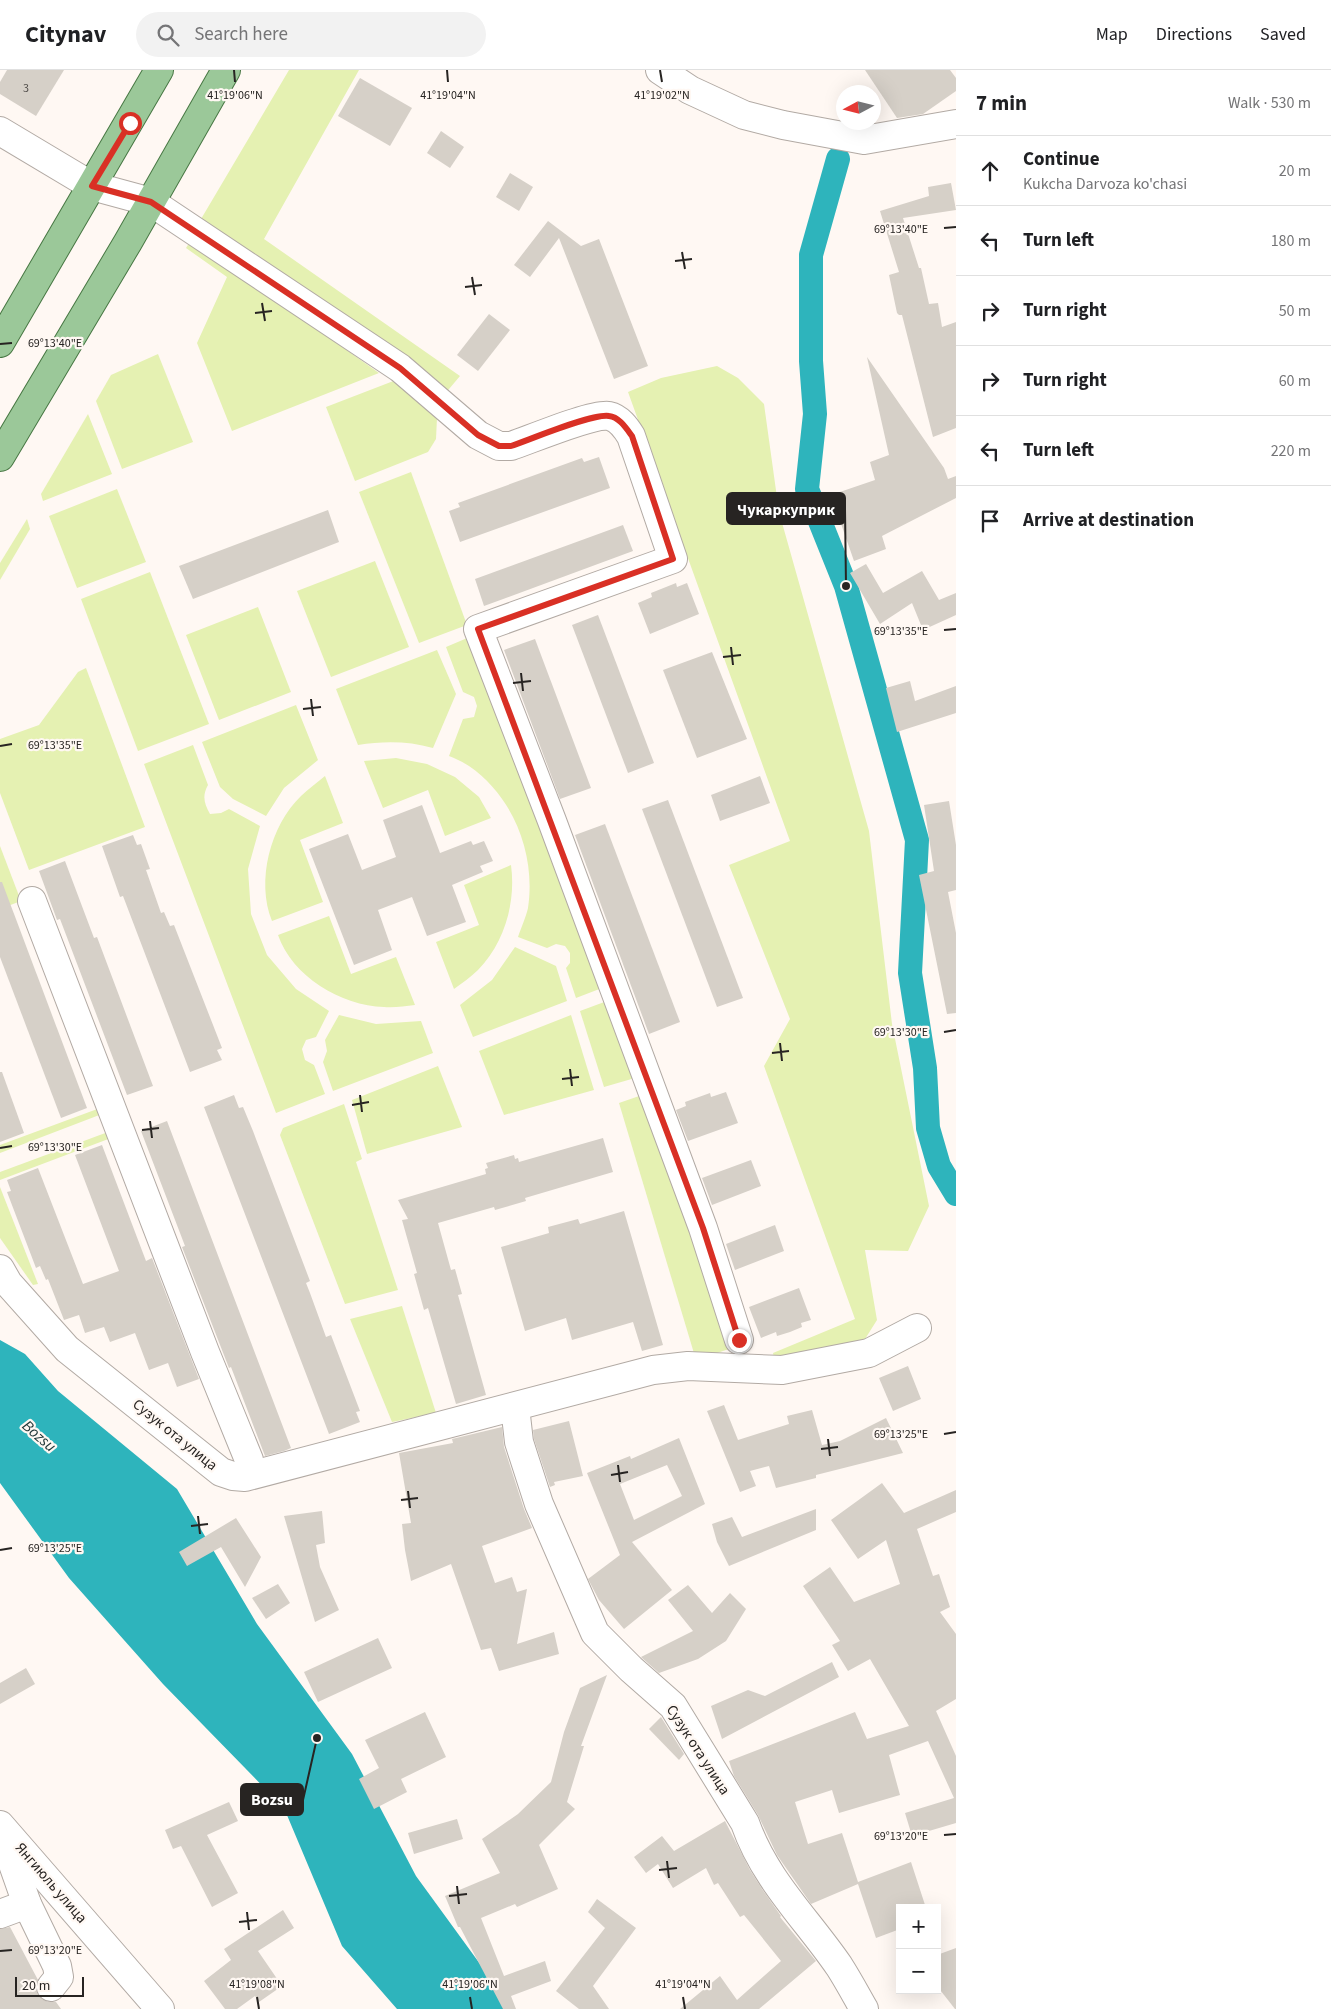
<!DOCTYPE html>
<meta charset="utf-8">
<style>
body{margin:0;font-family:"Source Sans 3",sans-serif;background:#f2f2f2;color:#202124}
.controls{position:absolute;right:15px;bottom:15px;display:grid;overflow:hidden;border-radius:0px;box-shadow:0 5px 20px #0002}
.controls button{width:45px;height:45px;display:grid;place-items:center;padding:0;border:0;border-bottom:1px solid #e0e0e0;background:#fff;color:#202124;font:25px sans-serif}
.compass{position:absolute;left:836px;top:15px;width:45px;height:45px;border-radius:50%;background:#fff;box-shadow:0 5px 20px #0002;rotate:263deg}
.scale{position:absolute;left:15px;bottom:12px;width:69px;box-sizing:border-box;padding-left:5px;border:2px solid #272422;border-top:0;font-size:14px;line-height:18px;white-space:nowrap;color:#272422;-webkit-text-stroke:4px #fff8f3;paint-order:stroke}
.stop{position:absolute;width:15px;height:15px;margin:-11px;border:4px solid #d93025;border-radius:50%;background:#fff}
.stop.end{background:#d93025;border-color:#fff;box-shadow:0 1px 5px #0008}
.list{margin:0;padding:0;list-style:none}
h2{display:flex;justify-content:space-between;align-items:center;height:65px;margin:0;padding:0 20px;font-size:21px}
h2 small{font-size:16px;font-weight:400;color:#757577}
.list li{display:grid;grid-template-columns:32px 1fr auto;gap:15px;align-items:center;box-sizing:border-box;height:70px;padding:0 20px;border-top:1px solid #e0e0e0}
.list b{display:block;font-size:19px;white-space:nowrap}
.list p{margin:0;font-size:16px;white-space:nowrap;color:#757577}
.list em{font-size:16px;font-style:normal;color:#757577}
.icon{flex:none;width:28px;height:28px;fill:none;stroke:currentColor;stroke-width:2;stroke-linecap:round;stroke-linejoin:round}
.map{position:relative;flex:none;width:956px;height:1939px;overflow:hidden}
header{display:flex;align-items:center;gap:30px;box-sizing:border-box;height:70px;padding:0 25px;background:#fff;border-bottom:1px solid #e0e0e0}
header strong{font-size:24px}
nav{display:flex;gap:28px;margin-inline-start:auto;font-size:18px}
.search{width:350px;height:45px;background:#f2f2f2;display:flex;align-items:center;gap:12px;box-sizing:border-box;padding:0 18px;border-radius:28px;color:#757577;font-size:19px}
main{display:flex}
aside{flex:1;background:#fff}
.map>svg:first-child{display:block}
</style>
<header>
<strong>Citynav</strong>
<div class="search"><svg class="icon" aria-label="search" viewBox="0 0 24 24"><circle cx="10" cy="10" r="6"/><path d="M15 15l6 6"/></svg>Search here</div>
<nav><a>Map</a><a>Directions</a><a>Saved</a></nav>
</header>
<main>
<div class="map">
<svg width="956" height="1939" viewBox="0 0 956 1939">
<rect width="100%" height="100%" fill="#fff8f3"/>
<g fill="#e5f1b2">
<polygon points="289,0 359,0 264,169 460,306 444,325 201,149"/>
<polygon points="191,170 379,303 232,361 197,273 227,207 186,178"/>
<polygon points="158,284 193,372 122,399 96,331 111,305"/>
<polygon points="717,296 738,308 764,334 779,442 869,761 892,954 929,1136 908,1181 865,1180 877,1250 860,1277 776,1296 773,1283 855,1249 764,996 790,949 729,795 790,771 628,322 661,308"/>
<polygon points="396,310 437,348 436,369 428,382 355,411 326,337"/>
<polygon points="88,344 112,404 43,431 41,424"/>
<polygon points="411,402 467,555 419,573 359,422"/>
<polygon points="117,419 146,492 77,518 49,446"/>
<polygon points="27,449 30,459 0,510 0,493"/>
<polygon points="375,491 409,577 331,607 297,521"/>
<polygon points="150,502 209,654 138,681 81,529"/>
<polygon points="258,537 291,622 219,650 186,565"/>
<path d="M 472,566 L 602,918 L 576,928 L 566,898 L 570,893 L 570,883 L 565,876 L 556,874 L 547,878 L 518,867 C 521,858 526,847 528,838 C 536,785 514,727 469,696 C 463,692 456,689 449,686 L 463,649 L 474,647 L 477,636 L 474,627 L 463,622 L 446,577 Z"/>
<path d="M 437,580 L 456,624 L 433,678 C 408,671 384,671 358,675 L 336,619 Z"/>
<polygon points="86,598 145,757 29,800 0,723 0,669 39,655 78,602"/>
<polygon points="296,635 318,690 284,718 266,746 233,729 220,717 202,672"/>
<path d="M 193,675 L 208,715 C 202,726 204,733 210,744 L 221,743 L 229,739 L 260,756 L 248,799 L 251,844 L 267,885 L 296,919 L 329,941 L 316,967 L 306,970 L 302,979 L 305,990 L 314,995 L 325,1024 L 276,1043 L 144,694 Z"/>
<polygon points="396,688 427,694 455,707 479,727 491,748 445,766 428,720 383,738 364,691"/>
<path d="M 325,706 L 343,753 L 300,770 L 323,832 L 272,851 C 256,811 270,756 301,726 C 308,719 317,713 325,706 Z"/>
<polygon points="0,776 21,831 0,839"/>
<path d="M 511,795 C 516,832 505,872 478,900 C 471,907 462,913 454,919 L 436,872 L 479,855 L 464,815 Z"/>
<path d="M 329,846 L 351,904 L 396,887 L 415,935 C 405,936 394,938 384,937 C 341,936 292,906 278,865 Z"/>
<polygon points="515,877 556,896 567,931 473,967 460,935 492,910"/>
<polygon points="607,931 635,1008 604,1017 580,941"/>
<polygon points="339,945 376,954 421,951 433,983 333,1021 323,992 327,981 325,970"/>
<polygon points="571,945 594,1020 504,1045 479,981"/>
<polygon points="438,996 462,1057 367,1084 352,1030"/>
<polygon points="642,1025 735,1277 696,1290 619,1033"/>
<polygon points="344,1034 362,1089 356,1092 398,1220 345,1234 280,1065 283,1058"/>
<polygon points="100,1038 102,1044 0,1083 0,1075"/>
<polygon points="108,1062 111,1068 0,1110 0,1102"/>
<polygon points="0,1117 38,1214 33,1215 0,1168"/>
<polygon points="402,1236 436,1343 392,1352 350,1249"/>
</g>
<polygon fill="#2eb4bc" points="0,1270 25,1284 58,1321 177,1419 257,1554 352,1684 416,1806 507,1931 511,1939 397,1939 342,1876 284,1738 163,1614 69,1508 0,1413"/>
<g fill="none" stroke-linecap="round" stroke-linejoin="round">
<polyline stroke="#2eb4bc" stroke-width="24" points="838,89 811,185 811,291 815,344 807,419 846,516 917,770 910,903 925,998 928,1058 939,1096 956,1124"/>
</g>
<g fill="#d6d0c8" fill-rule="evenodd">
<polygon points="7,0 64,0 36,46 0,24 0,12"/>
<polygon points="865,0 950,0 956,8 956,21 923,44 897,48"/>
<polygon points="360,8 412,38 390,76 338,46"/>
<polygon points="441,61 464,77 450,98 427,83"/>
<polygon points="510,103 533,117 519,141 496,127"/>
<polygon points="951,113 956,140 903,148 919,198 921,198 929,234 938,233 942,257 956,252 956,358 933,367 902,245 899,245 897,243 889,205 899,202 880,141 929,126 928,117"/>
<polygon points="548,151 581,176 599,169 648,296 614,309 559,168 530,207 514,195"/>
<polygon points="489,244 510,260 478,301 457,285"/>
<polygon points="867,287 944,398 948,409 956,406 956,428 882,466 886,479 854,491 831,425 875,410 870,392 889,385"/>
<polygon points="599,387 610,418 460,472 449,441 460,437 458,433 582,388 584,392"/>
<polygon points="328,440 339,472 193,529 179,496"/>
<polygon points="623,455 633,481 484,536 475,509"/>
<polygon points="866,494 883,523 922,501 939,530 956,523 956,545 923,560 912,533 880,554 850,503"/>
<polygon points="676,513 677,517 687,513 699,544 650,564 638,533 652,527 651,523"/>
<polygon points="598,545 654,693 628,703 572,555"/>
<polygon points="535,569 591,718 560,729 504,580"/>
<polygon points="712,582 747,669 697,688 663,600"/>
<polygon points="910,611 915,631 956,616 956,643 897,662 886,618"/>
<polygon points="760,706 770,733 720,751 711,725"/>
<polygon points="668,730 743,928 717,937 642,739"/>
<polygon points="949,731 956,775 956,820 948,822 956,863 956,943 947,944 919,805 934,801 924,735"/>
<polygon points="422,735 440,783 471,771 473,775 484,771 493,791 480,796 483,802 452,815 466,852 427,866 412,827 378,840 392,880 354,895 309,779 348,764 362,800 396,787 383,750"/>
<polygon points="605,754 680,952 649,964 575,765"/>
<polygon points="133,765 137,775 141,774 150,799 146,800 161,843 164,842 170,856 174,855 222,978 217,980 222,990 190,1002 123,826 120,827 102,776"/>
<polygon points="65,791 94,868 97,867 153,1016 127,1025 60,849 57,850 39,801"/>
<polygon points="0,812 2,812 87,1038 61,1048 0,887"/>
<polygon points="0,1002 2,1002 24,1063 0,1072"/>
<polygon points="726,1022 738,1053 688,1071 676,1040 686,1036 685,1032 710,1023 711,1027"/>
<polygon points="234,1025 239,1038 243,1037 253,1061 310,1211 306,1213 310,1223 326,1267 331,1265 360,1341 356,1342 360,1352 329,1364 204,1037"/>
<polygon points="167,1051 291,1378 284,1381 265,1386 231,1297 229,1298 182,1177 185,1176 141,1061"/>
<polygon points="603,1068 613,1102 525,1128 526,1131 495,1140 494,1137 438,1153 451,1200 455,1199 462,1224 458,1225 486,1325 456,1334 428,1238 424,1240 414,1204 417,1203 402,1150 408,1149 398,1130 486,1104 485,1099 488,1098 486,1093 514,1085 515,1089 518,1088 519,1092"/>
<polygon points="102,1075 146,1191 152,1188 199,1309 177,1317 168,1293 149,1300 135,1263 110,1272 104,1257 85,1263 79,1245 64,1250 48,1209 46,1210 40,1196 36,1198 7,1122 11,1121 7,1110 38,1098 83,1214 119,1201 75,1085"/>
<polygon points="751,1090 761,1116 712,1135 702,1108"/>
<polygon points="624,1141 663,1275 642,1281 633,1252 572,1270 566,1248 525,1261 501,1177 549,1163 548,1157 578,1149 580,1154"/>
<polygon points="775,1155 784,1181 735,1200 726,1174"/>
<polygon points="799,1218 811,1250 801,1253 802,1257 790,1262 777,1266 776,1262 761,1268 749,1237"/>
<polygon points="908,1296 921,1329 893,1341 879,1308"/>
<polygon points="724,1335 738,1370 789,1354 787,1346 812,1340 822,1375 840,1371 886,1348 903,1383 816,1405 816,1408 776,1418 769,1396 750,1401 756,1416 740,1422 707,1341"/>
<polygon points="569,1351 583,1406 554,1412 555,1415 550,1417 534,1369 533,1360"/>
<polygon points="502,1357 504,1377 524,1439 532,1458 482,1476 495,1513 512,1507 517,1522 527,1519 517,1574 554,1562 559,1584 499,1601 491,1578 481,1580 451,1494 411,1511 405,1480 402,1454 411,1453 399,1383 453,1373 452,1369"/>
<path d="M 679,1368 L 705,1434 L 632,1472 L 672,1520 L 624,1559 L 599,1530 L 588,1509 L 620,1485 L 587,1403 L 630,1386 L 631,1389 ZM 667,1395 L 682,1426 L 634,1450 L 620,1414 Z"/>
<polygon points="882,1413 904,1443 956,1420 956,1442 917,1459 933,1506 939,1504 950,1537 940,1542 956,1564 956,1629 936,1641 956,1686 956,1753 912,1766 905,1743 954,1728 928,1671 889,1685 900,1725 839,1743 832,1720 795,1732 808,1774 842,1763 858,1812 911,1792 926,1838 900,1838 900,1859 876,1868 858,1814 811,1834 777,1785 758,1745 734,1706 729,1691 855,1642 867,1669 909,1656 870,1589 848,1601 832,1575 840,1571 803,1516 830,1497 854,1532 900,1514 886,1470 858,1489 831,1450"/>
<polygon points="816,1439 816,1460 729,1496 717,1472 712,1454 732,1447 742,1467"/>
<polygon points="322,1441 325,1473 316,1475 320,1497 339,1540 315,1552 284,1446"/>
<polygon points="236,1448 261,1487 245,1517 221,1477 187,1496 179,1482"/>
<polygon points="278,1514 290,1533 266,1549 252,1528"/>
<polygon points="688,1515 712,1543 730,1523 746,1539 726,1571 698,1589 659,1603 641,1587 693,1561 668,1530"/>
<polygon points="378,1568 392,1598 318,1632 304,1602"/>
<polygon points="832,1592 839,1607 722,1669 711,1636 748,1620 765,1626"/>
<polygon points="26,1598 35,1614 0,1634 0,1613"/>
<polygon points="607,1605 581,1676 584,1676 567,1732 575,1739 539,1775 558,1819 517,1837 515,1834 481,1848 504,1906 545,1891 551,1911 511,1926 516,1939 503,1939 460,1857 458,1857 445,1826 500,1803 482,1769 518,1744 551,1712 564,1662 580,1618"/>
<polygon points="425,1642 446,1687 401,1709 407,1722 374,1739 359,1709 379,1698 365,1670"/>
<polygon points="661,1647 684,1684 679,1690 649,1659"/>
<polygon points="229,1732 238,1751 207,1765 238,1823 212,1837 181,1776 173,1779 165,1760"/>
<polygon points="457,1749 463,1769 414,1784 408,1763"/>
<polygon points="725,1751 750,1800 762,1819 781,1846 780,1847 816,1891 759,1939 680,1939 720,1906 737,1930 781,1891 744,1845 740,1847 718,1813 714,1815 706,1798 673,1818 658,1794 646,1803 634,1787 662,1766 674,1781"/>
<polygon points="597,1829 636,1858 593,1916 609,1939 579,1939 556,1921 605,1858 588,1842"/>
<polygon points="283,1840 294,1858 258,1881 282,1916 259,1932 255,1926 237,1939 225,1939 204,1911 231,1890 224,1879"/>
<polygon points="10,1857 38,1910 36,1915 37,1923 42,1929 48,1932 56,1932 61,1939 0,1939 0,1859"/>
<polygon points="956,1878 956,1939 955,1939 937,1916 937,1885"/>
</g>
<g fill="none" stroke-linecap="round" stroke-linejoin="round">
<g stroke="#b2aaa4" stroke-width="30">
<g id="minor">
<polyline points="660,0 690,20 744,45 783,55 864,70 956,54"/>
<path d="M 0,61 L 92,116 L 151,132 L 400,298 L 478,365 L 499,376 L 511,376 C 529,370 593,343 609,346 C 619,348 626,358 631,366 L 673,489 L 478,559 L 552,751 L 703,1158 L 739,1270"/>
<polyline points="32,831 205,1282 249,1390"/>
<polyline points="0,1199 8,1213 67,1279 221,1402 233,1406 245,1407 653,1300 688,1296 782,1300 869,1283 917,1258"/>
<path d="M 515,1337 L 519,1372 L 539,1434 L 595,1563 L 631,1599 L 673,1636 L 745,1753 C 765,1810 806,1848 839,1896 C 848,1910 856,1925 864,1939"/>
<polyline points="0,1755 160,1939"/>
<polyline points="3,1766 27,1834 57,1896 59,1907 51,1917"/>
<polyline points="0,1844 27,1834"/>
</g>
</g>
<g stroke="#477743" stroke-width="30">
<g id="major">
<polyline points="0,273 159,0"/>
<polyline points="0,387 128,172 226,0"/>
</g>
</g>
<use href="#minor" stroke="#fff" stroke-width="28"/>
<use href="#major" stroke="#9bc899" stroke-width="28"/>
</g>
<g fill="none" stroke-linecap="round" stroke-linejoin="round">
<path stroke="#d93025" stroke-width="6" d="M 130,53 L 92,116 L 151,132 L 400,298 L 478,365 L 499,376 L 511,376 C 529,370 593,343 609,346 C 619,347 626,358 632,366 L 673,489 L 478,559 L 703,1158 L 739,1270"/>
</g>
<path fill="none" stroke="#272422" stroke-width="2" d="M 234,0 L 235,12M 447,0 L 448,12M 660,0 L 662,12M 944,158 L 956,157M 682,182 L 685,199M 675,191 L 692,189M 472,207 L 475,225M 465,217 L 482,215M 262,233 L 265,251M 255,243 L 272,241M 0,274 L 12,273M 944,560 L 956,559M 731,577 L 733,595M 723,587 L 741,585M 521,603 L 523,621M 513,613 L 531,611M 311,629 L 313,646M 303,639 L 321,637M 0,676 L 12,674M 944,962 L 956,960M 780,973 L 782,991M 772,983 L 789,981M 570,999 L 572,1016M 562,1009 L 579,1007M 360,1025 L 362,1042M 352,1035 L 369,1032M 150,1051 L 152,1068M 142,1060 L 159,1058M 0,1078 L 12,1076M 944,1364 L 956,1362M 828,1369 L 830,1386M 821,1379 L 838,1377M 618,1395 L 620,1412M 611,1405 L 628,1402M 408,1421 L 410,1438M 401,1430 L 418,1428M 198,1446 L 200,1464M 191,1456 L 208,1454M 0,1480 L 12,1478M 944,1765 L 956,1764M 667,1791 L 669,1808M 659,1800 L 677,1798M 457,1816 L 459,1834M 449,1826 L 467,1824M 247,1842 L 249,1860M 239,1852 L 257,1850M 0,1881 L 12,1880M 257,1927 L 259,1939M 470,1927 L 472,1939M 683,1927 L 685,1939"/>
<g text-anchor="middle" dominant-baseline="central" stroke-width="4.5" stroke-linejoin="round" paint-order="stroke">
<g font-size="12" fill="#534f4c">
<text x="26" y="18">3</text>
</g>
<g font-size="15" fill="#272422" stroke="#fff8f3">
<text transform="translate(175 1365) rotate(39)">Сузук ота улица</text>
<text transform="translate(698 1680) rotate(57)">Сузук ота улица</text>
<text transform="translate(51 1813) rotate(49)">Янгиюль улица</text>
</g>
<g font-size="16" font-style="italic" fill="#213738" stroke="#fff8f3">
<text transform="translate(39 1366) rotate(41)">Bozsu</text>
</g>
</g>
<g font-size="12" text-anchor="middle" fill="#272422" stroke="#fff8f3" stroke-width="4.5" stroke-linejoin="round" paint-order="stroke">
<text x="235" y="29">41°19'06"N</text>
<text x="448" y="29">41°19'04"N</text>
<text x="662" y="29">41°19'02"N</text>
<text x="901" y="163">69°13'40"E</text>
<text x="55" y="277">69°13'40"E</text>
<text x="901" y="565">69°13'35"E</text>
<text x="55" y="679">69°13'35"E</text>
<text x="901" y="966">69°13'30"E</text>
<text x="55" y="1081">69°13'30"E</text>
<text x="901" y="1368">69°13'25"E</text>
<text x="55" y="1482">69°13'25"E</text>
<text x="901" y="1770">69°13'20"E</text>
<text x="55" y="1884">69°13'20"E</text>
<text x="257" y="1918">41°19'08"N</text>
<text x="470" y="1918">41°19'06"N</text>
<text x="683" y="1918">41°19'04"N</text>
</g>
<path fill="none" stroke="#272422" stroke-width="2" d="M846 516L845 439M317 1668L303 1730"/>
<g fill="#272422" stroke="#fff8f3" stroke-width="2">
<circle cx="846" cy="516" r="5"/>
<circle cx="317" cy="1668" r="5"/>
</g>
<g fill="#272422" stroke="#272422" stroke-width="2">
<rect x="727" y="423" width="118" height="31" rx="5"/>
<rect x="241" y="1714" width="62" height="31" rx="5"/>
</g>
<g font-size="16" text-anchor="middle" font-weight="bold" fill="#fff">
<text x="786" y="445">Чукаркуприк</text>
<text x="272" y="1735">Bozsu</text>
</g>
</svg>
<div class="controls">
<button>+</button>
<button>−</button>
</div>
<svg class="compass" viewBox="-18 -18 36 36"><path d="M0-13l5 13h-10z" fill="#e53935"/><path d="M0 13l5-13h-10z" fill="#757577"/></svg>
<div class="scale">20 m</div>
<div class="stop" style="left:130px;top:53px"></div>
<div class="stop end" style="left:739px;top:1270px"></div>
</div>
<aside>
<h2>7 min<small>Walk · 530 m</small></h2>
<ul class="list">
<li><svg class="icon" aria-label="ahead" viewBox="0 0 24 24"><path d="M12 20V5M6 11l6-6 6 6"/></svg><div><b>Continue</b><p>Kukcha Darvoza ko'chasi</p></div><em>20 m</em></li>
<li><svg class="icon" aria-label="left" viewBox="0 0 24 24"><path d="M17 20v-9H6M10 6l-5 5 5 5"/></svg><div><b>Turn left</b></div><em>180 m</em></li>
<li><svg class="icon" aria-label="right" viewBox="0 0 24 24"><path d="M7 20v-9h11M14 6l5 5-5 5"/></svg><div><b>Turn right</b></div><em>50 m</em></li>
<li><svg class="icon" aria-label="right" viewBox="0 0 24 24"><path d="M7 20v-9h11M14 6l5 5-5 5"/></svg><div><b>Turn right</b></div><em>60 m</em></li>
<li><svg class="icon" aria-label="left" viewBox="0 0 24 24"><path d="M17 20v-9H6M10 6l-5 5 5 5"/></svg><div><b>Turn left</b></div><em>220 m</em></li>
<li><svg class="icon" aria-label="arrive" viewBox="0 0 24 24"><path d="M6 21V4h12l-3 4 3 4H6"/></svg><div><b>Arrive at destination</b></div></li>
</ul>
</aside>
</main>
